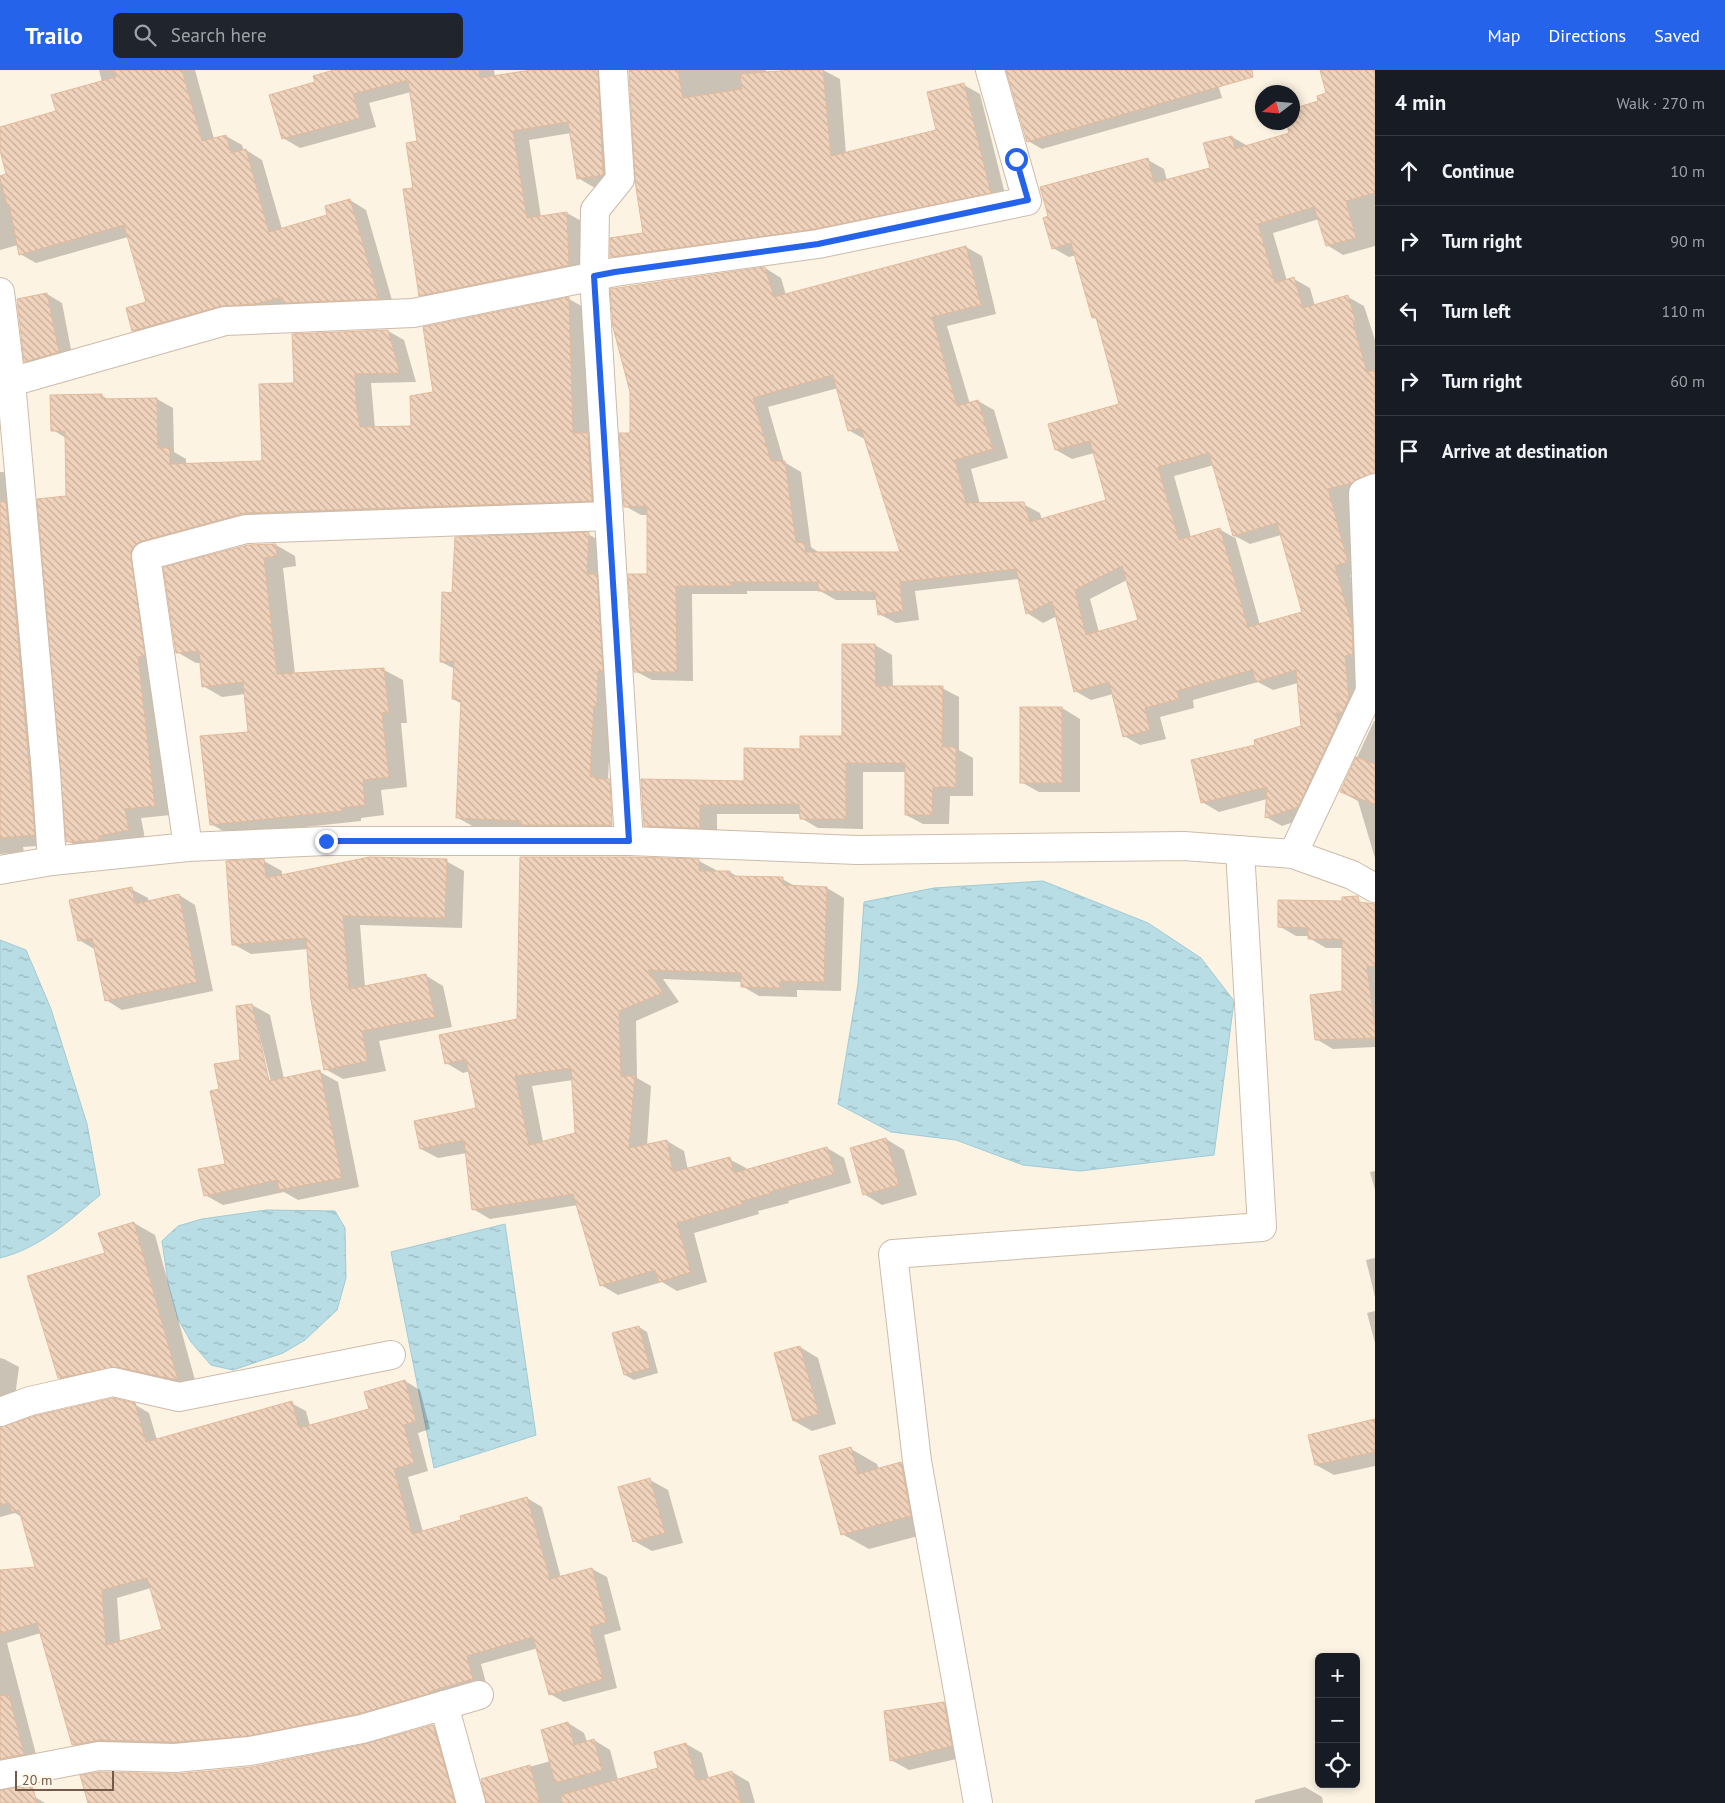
<!DOCTYPE html>
<meta charset="utf-8">
<style>
:root{--surface:#171b24;--page:#20242c;--text:#f1f3f6;--muted:#9ea1a6;--line:#363941;--accent:#2563eb}
body{margin:0;font-family:"PT Sans",sans-serif;background:var(--page);color:var(--text)}
.controls{position:absolute;right:15px;bottom:15px;display:grid;overflow:hidden;border-radius:8px;box-shadow:0 2px 8px #0003}
.controls button{width:45px;height:45px;display:grid;place-items:center;padding:0;border:0;border-bottom:1px solid var(--line);background:var(--surface);color:var(--text);font:25px sans-serif}
.compass{position:absolute;left:1255px;top:15px;width:45px;height:45px;border-radius:50%;background:var(--surface);box-shadow:0 2px 8px #0003;rotate:254deg}
.scale{position:absolute;left:15px;bottom:12px;width:99px;box-sizing:border-box;padding-left:5px;border:2px solid #735a4a;border-top:0;font-size:14px;line-height:18px;white-space:nowrap;color:#735a4a;-webkit-text-stroke:4px #fff7e9;paint-order:stroke}
.stop{position:absolute;width:15px;height:15px;margin:-11px;border:4px solid #2563eb;border-radius:50%;background:#fff}
.stop.end{background:#2563eb;border-color:#fff;box-shadow:0 1px 5px #0008}
.list{margin:0;padding:0;list-style:none}
h2{display:flex;justify-content:space-between;align-items:center;height:65px;margin:0;padding:0 20px;font-size:21px}
h2 small{font-size:16px;font-weight:400;color:var(--muted)}
.list li{display:grid;grid-template-columns:32px 1fr auto;gap:15px;align-items:center;box-sizing:border-box;height:70px;padding:0 20px;border-top:1px solid var(--line)}
.list b{display:block;font-size:19px;white-space:nowrap}
.list em{font-size:16px;font-style:normal;color:var(--muted)}
.icon{flex:none;width:28px;height:28px;fill:none;stroke:currentColor;stroke-width:2;stroke-linecap:round;stroke-linejoin:round}
.map{position:relative;flex:none;width:1375px;height:1733px;overflow:hidden}
header{display:flex;align-items:center;gap:30px;box-sizing:border-box;height:70px;padding:0 25px;background:var(--accent);color:#fff}
header strong{font-size:24px}
nav{display:flex;gap:28px;margin-inline-start:auto;font-size:18px}
.search{width:350px;height:45px;background:var(--page);display:flex;align-items:center;gap:12px;box-sizing:border-box;padding:0 18px;border-radius:8px;color:var(--muted);font-size:19px}
main{display:flex}
aside{flex:1;background:var(--surface)}
.map>svg:first-child{display:block}
.water{fill:url(#water-ripples);stroke:#9fcbd6}
.shadow{fill:#0003;fill-rule:evenodd}
.building{fill:url(#building-back-hatch);stroke:#e3ba9c;fill-rule:evenodd}
.lines{fill:none;stroke-linecap:round;stroke-linejoin:round}
.minor-casing{stroke:#cdbbaa;stroke-width:30}
.minor{stroke:#fff;stroke-width:28}
.route{stroke:#2563eb;stroke-width:6}
</style>
<header>
<strong>Trailo</strong>
<div class="search"><svg class="icon" aria-label="search" viewBox="0 0 24 24"><circle cx="10" cy="10" r="6"/><path d="M15 15l6 6"/></svg>Search here</div>
<nav><a>Map</a><a>Directions</a><a>Saved</a></nav>
</header>
<main>
<div class="map">
<svg width="1375" height="1733" viewBox="0 0 1375 1733">
<defs>
<pattern id="water-ripples" width="26" height="14" patternUnits="userSpaceOnUse" patternTransform="scale(1.25)"><rect width="26" height="14" fill="#b8dde5"/><path d="M2 4q2-2 4 0t4 0M15 11q2-2 4 0t4 0" fill="none" stroke="#9ab6bc"/></pattern>
<pattern id="building-back-hatch" width="6" height="6" patternUnits="userSpaceOnUse" patternTransform="scale(1.25)"><rect width="6" height="6" fill="#f0d3bc"/><path d="M-1 5l2 2M0 0l6 6M5-1l2 2" fill="none" stroke="#c7ae9b"/></pattern>
</defs>
<rect width="100%" height="100%" fill="#fcf3e3"/>
<g class="water">
<polygon points="1043,811 1148,853 1201,888 1234,931 1214,1085 1080,1101 1023,1095 956,1070 891,1062 838,1034 858,914 864,832 934,818"/>
<path d="M 0,870 L 26,880 L 51,939 L 87,1054 L 100,1125 C 69,1151 40,1178 0,1188 Z"/>
<polygon points="266,1140 335,1141 345,1158 346,1208 337,1240 305,1270 283,1283 233,1300 211,1295 191,1272 178,1249 168,1212 162,1171 178,1156 202,1149"/>
<polygon points="505,1154 536,1365 434,1398 391,1182"/>
</g>
<g class="shadow">
<polygon points="99,0 195,0 214,69 226,66 242,75 244,81 246,80 262,90 282,159 329,146 350,130 366,140 394,237 149,270 133,260 147,233 128,167 36,193 20,184 18,175 0,180 0,107 8,105 0,76 0,58 58,42 102,12"/>
<polygon points="338,0 494,0 495,7 539,0 616,0 619,114 595,118 578,108 571,63 529,70 541,147 567,143 583,152 585,204 436,235 420,225 415,119 418,72 411,22 369,33 376,57 300,78 283,68 316,13"/>
<polygon points="630,0 766,0 767,4 823,0 840,9 846,84 938,61 964,15 980,24 1007,132 628,196 611,186 644,164"/>
<polygon points="1008,0 1214,0 1222,28 1042,79 1028,71"/>
<path d="M 1321,0 L 1375,0 L 1375,176 L 1343,185 L 1327,175 L 1319,149 L 1273,163 L 1287,211 L 1294,209 L 1310,218 L 1315,236 L 1348,227 L 1364,236 L 1375,270 L 1375,417 L 1366,500 L 1350,505 L 1368,566 L 1365,638 L 1314,745 L 1282,756 L 1266,747 L 1267,729 L 1219,742 L 1202,732 L 1256,675 L 1303,657 L 1298,613 L 1273,620 L 1258,612 L 1193,630 L 1194,638 L 1160,647 L 1166,669 L 1140,675 L 1124,666 L 1113,624 L 1091,630 L 1075,621 L 1057,546 L 1043,553 L 1027,543 L 1019,509 L 915,521 L 919,550 L 896,553 L 879,544 L 877,530 L 836,530 L 820,521 L 747,521 L 747,524 L 692,524 L 693,611 L 652,610 L 635,601 L 648,506 L 649,445 L 641,445 L 625,436 L 631,364 L 765,198 L 781,208 L 786,225 L 966,177 L 982,186 L 996,244 L 947,256 L 970,334 L 978,331 L 994,340 L 1008,388 L 971,399 L 980,434 L 1023,434 L 1040,443 L 1042,450 L 1107,431 L 1094,383 L 1072,389 L 1056,380 L 1120,335 L 1098,250 L 1094,248 L 1076,185 L 1069,187 L 1053,178 L 1148,90 L 1164,99 L 1167,111 L 1212,99 L 1232,67 L 1248,76 L 1290,64 L 1292,52 L 1328,24 ZM 838,318 L 850,361 L 866,370 L 902,483 L 821,484 L 811,477 L 801,402 L 784,392 L 768,337 ZM 1214,395 L 1235,468 L 1219,459 L 1191,467 L 1174,406 ZM 1281,465 L 1304,542 L 1260,555 L 1235,466 L 1250,474 ZM 1127,510 L 1139,551 L 1099,562 L 1090,529 Z"/>
<polygon points="47,224 62,233 73,290 40,300 25,291"/>
<polygon points="569,229 585,238 589,365 604,373 608,440 262,452 146,498 171,745 141,748 145,769 84,781 68,771 66,368 53,360 101,325 109,330 157,329 173,338 174,382 186,389 186,395 263,392 295,314 388,261 404,270 416,312 371,313 375,358 412,358 434,323 425,258"/>
<polygon points="0,402 3,402 21,412 53,775 23,777 24,782 0,784"/>
<path d="M 588,464 L 606,474 L 611,646 L 608,710 L 627,721 L 630,765 L 476,758 L 458,748 L 462,634 L 453,629 L 455,599 L 441,592 L 453,524 ZM 609,716 L 611,716 L 614,762 L 612,762 Z"/>
<polygon points="276,475 295,486 296,496 283,498 295,604 384,600 403,610 407,653 401,653 407,717 381,720 384,745 361,748 361,751 230,765 211,754 249,663 245,624 222,627 203,616 201,593 196,593 177,582"/>
<polygon points="843,575 875,575 892,585 893,617 942,618 959,627 959,680 973,688 973,726 950,726 949,754 923,754 906,745 906,702 863,702 863,759 818,758 801,748 801,744 717,744 717,767 662,765 645,755 745,712 801,680 843,667"/>
<polygon points="1062,638 1080,649 1080,722 1039,722 1021,712"/>
<polygon points="1374,651 1375,651 1375,788 1358,731 1341,722"/>
<polygon points="264,791 282,801 282,806 446,791 464,801 462,858 360,855 365,917 425,905 443,916 452,957 379,971 386,1001 343,1009 325,999 308,879 251,884 233,874"/>
<path d="M 699,791 L 716,800 L 716,802 L 730,802 L 738,807 L 782,809 L 797,817 L 827,818 L 844,828 L 841,921 L 797,920 L 797,927 L 759,926 L 742,916 L 742,912 L 663,909 L 679,932 L 636,951 L 637,1008 L 651,1016 L 647,1076 L 667,1071 L 684,1081 L 688,1100 L 729,1089 L 746,1098 L 747,1100 L 827,1078 L 844,1088 L 851,1113 L 788,1131 L 789,1133 L 758,1141 L 759,1144 L 694,1163 L 707,1212 L 677,1221 L 662,1212 L 618,1225 L 601,1215 L 578,1135 L 490,1149 L 473,1139 L 467,1083 L 438,1088 L 421,1079 L 478,1039 L 470,1001 L 463,1003 L 446,993 L 519,950 ZM 573,1010 L 576,1064 L 543,1072 L 532,1016 Z"/>
<polygon points="131,819 148,828 149,832 179,825 195,835 213,921 122,940 106,930 96,880 79,870"/>
<polygon points="1279,832 1367,833 1375,837 1375,977 1333,979 1316,969 1343,923 1343,878 1326,878 1309,868 1309,866 1296,866 1279,856"/>
<path d="M 252,935 L 270,945 L 284,1009 L 320,1002 L 338,1012 L 359,1117 L 298,1130 L 284,1122 L 223,1135 L 205,1125 L 226,1095 L 220,1020 L 242,992 ZM 254,943 L 272,1016 L 269,1017 L 254,950 Z"/>
<polygon points="886,1069 904,1080 917,1125 882,1135 864,1124"/>
<polygon points="1375,1101 1375,1120 1370,1102"/>
<polygon points="134,1153 155,1165 198,1321 80,1320 59,1308 106,1183"/>
<polygon points="1375,1188 1375,1227 1366,1190"/>
<polygon points="1375,1241 1375,1273 1367,1243"/>
<polygon points="639,1257 647,1262 658,1303 634,1310 625,1305"/>
<polygon points="800,1277 818,1288 836,1354 812,1361 794,1351"/>
<polygon points="0,1288 4,1289 19,1297 14,1334 0,1346"/>
<path d="M 405,1311 L 420,1320 L 430,1359 L 418,1363 L 428,1401 L 408,1407 L 423,1462 L 463,1451 L 527,1428 L 542,1437 L 561,1508 L 592,1499 L 607,1507 L 621,1560 L 604,1565 L 617,1618 L 564,1632 L 550,1624 L 538,1578 L 481,1594 L 487,1617 L 263,1673 L 87,1683 L 73,1674 L 41,1563 L 7,1573 L 38,1692 L 0,1702 L 0,1501 L 36,1498 L 22,1447 L 15,1443 L 0,1447 L 0,1357 L 134,1334 L 149,1343 L 157,1370 L 291,1333 L 306,1341 L 310,1356 L 371,1340 ZM 151,1518 L 163,1560 L 120,1572 L 117,1528 Z"/>
<polygon points="1375,1350 1375,1396 1334,1405 1316,1395"/>
<polygon points="851,1379 877,1394 879,1399 901,1393 927,1409 937,1461 869,1479 842,1464"/>
<polygon points="650,1410 668,1420 683,1473 652,1481 634,1471"/>
<polygon points="944,1634 962,1644 969,1686 909,1700 891,1690"/>
<polygon points="568,1653 584,1663 587,1672 594,1670 610,1680 618,1710 660,1699 686,1674 702,1683 709,1709 732,1702 749,1712 755,1733 487,1733 482,1710 551,1691"/>
<polygon points="433,1656 449,1665 468,1733 90,1733 176,1705 253,1698 365,1676"/>
<polygon points="1305,1717 1322,1727 1323,1733 1255,1733 1255,1730"/>
<polygon points="35,1727 45,1733 12,1733"/>
</g>
<g class="building">
<polygon points="114,0 182,0 202,71 226,65 231,83 246,79 269,162 327,145 325,136 350,129 379,229 284,233 282,227 256,234 221,236 132,261 126,238 146,232 124,155 19,185 9,134 7,135 0,109 0,106 6,104 0,80 0,57 56,41 51,25 116,7"/>
<polygon points="334,0 479,0 480,8 531,0 598,0 603,105 577,109 568,52 513,61 527,148 567,142 569,195 419,226 403,119 413,118 406,73 417,71 408,10 353,24 360,48 282,69 269,25 315,12 313,6"/>
<polygon points="629,0 678,0 683,28 742,19 740,4 793,0 823,0 831,86 936,60 927,22 964,13 991,123 815,159 610,187 610,168 643,163 635,111"/>
<polygon points="1006,0 1252,0 1253,7 1027,72"/>
<path d="M 1320,0 L 1375,0 L 1375,123 L 1346,131 L 1356,168 L 1326,176 L 1314,137 L 1258,154 L 1275,213 L 1294,207 L 1303,238 L 1348,225 L 1356,252 L 1353,252 L 1367,302 L 1375,300 L 1375,403 L 1357,409 L 1352,413 L 1328,419 L 1348,492 L 1335,496 L 1352,556 L 1353,584 L 1345,586 L 1349,628 L 1342,643 L 1336,643 L 1338,652 L 1298,737 L 1265,748 L 1267,717 L 1201,733 L 1191,690 L 1255,675 L 1254,670 L 1301,656 L 1296,600 L 1256,612 L 1252,600 L 1177,621 L 1179,629 L 1145,638 L 1150,660 L 1123,667 L 1109,612 L 1074,622 L 1052,531 L 1026,544 L 1016,499 L 900,512 L 903,541 L 878,545 L 875,522 L 818,521 L 818,512 L 731,512 L 731,516 L 676,516 L 677,602 L 634,602 L 628,504 L 647,504 L 647,436 L 624,437 L 619,363 L 630,363 L 630,322 L 613,257 L 610,219 L 765,197 L 774,227 L 966,176 L 981,235 L 932,247 L 957,336 L 978,330 L 993,379 L 955,390 L 966,433 L 1024,432 L 1030,452 L 1106,430 L 1090,371 L 1055,380 L 1048,354 L 1119,334 L 1096,247 L 1092,248 L 1071,173 L 1052,179 L 1043,148 L 1048,146 L 1040,117 L 1148,88 L 1154,113 L 1210,98 L 1203,73 L 1232,66 L 1235,79 L 1289,63 L 1286,52 L 1292,52 L 1292,39 L 1318,31 L 1317,26 L 1326,23 ZM 833,305 L 848,361 L 861,358 L 900,482 L 805,482 L 805,473 L 796,472 L 785,391 L 771,391 L 753,328 ZM 1209,383 L 1233,466 L 1277,453 L 1302,542 L 1248,557 L 1220,458 L 1179,470 L 1158,397 ZM 1122,496 L 1138,550 L 1086,565 L 1075,520 Z"/>
<polygon points="47,223 59,282 24,292 17,229"/>
<polygon points="569,227 573,363 588,363 592,431 245,443 142,471 136,474 131,480 131,488 145,586 138,587 155,736 125,739 129,760 99,766 99,770 66,772 37,429 66,426 65,361 51,361 50,325 102,324 102,329 157,328 158,378 170,378 170,394 262,391 259,314 294,313 292,264 388,260 400,303 355,304 356,332 360,357 411,356 410,326 433,322 423,257"/>
<polygon points="6,431 35,765 0,768 0,432"/>
<polygon points="589,462 587,504 597,504 603,601 598,601 597,636 594,636 590,707 596,707 596,709 610,709 612,755 521,755 521,751 456,748 461,630 452,629 454,591 440,592 442,522 452,523 455,467"/>
<polygon points="276,474 277,486 264,488 277,604 384,598 389,642 382,643 389,707 363,710 365,735 342,738 342,741 210,755 200,666 248,662 243,612 202,617 199,581 176,583 163,497 248,475"/>
<polygon points="842,574 875,574 876,616 943,616 942,677 956,677 956,717 933,717 932,745 905,745 905,693 846,693 846,749 800,749 799,734 700,735 700,758 644,756 641,709 744,711 744,678 800,679 800,666 842,666"/>
<rect x="1020" y="637" width="42" height="76"/>
<polygon points="1356,687 1375,694 1375,734 1340,722"/>
<polygon points="370,787 447,789 445,848 343,846 349,919 426,904 435,947 362,961 368,991 324,1000 311,930 306,868 232,875 226,791 264,789 266,808"/>
<path d="M 520,787 L 629,787 L 699,789 L 699,801 L 730,801 L 730,806 L 783,807 L 783,815 L 827,817 L 824,912 L 780,911 L 780,918 L 741,917 L 741,903 L 648,900 L 663,923 L 619,941 L 621,1007 L 635,1005 L 629,1078 L 667,1070 L 673,1102 L 730,1087 L 734,1103 L 827,1077 L 835,1104 L 772,1121 L 772,1123 L 742,1131 L 743,1134 L 677,1153 L 691,1202 L 659,1212 L 655,1200 L 600,1216 L 573,1124 L 472,1140 L 464,1070 L 420,1079 L 414,1051 L 476,1038 L 466,989 L 445,994 L 439,965 L 517,949 ZM 571,998 L 575,1063 L 529,1075 L 515,1006 Z"/>
<polygon points="132,817 135,834 179,824 197,912 105,931 92,868 78,871 69,830"/>
<polygon points="1358,826 1359,832 1375,834 1375,896 1367,897 1375,956 1375,968 1315,970 1310,925 1342,921 1342,869 1308,869 1308,858 1278,857 1278,830 1342,831 1342,827"/>
<polygon points="252,934 269,1011 320,1000 342,1108 279,1120 277,1110 204,1126 198,1099 225,1094 210,1021 219,1019 214,994 240,990 236,936"/>
<polygon points="886,1068 899,1115 863,1125 850,1078"/>
<polygon points="134,1152 178,1310 116,1297 58,1308 27,1206 105,1183 98,1163"/>
<polygon points="639,1256 650,1298 624,1305 612,1263"/>
<polygon points="800,1276 819,1344 793,1351 774,1283"/>
<path d="M 405,1310 L 416,1351 L 404,1355 L 414,1393 L 394,1399 L 412,1464 L 461,1450 L 460,1446 L 527,1427 L 550,1509 L 592,1498 L 607,1552 L 590,1557 L 603,1609 L 549,1625 L 533,1567 L 467,1586 L 473,1609 L 431,1621 L 431,1623 L 358,1644 L 248,1666 L 174,1672 L 99,1670 L 72,1675 L 37,1553 L 0,1563 L 0,1500 L 35,1497 L 19,1440 L 12,1442 L 9,1433 L 0,1435 L 0,1357 L 34,1346 L 113,1328 L 135,1333 L 146,1372 L 292,1331 L 299,1358 L 369,1339 L 364,1322 ZM 147,1508 L 162,1559 L 106,1575 L 102,1520 Z"/>
<polygon points="1375,1349 1375,1382 1315,1395 1308,1365"/>
<polygon points="851,1377 858,1404 901,1392 911,1446 841,1465 819,1386"/>
<polygon points="650,1408 665,1463 633,1472 618,1417"/>
<polygon points="9,1625 24,1684 0,1689 0,1626"/>
<polygon points="944,1632 952,1676 890,1691 884,1641"/>
<polygon points="568,1652 574,1675 594,1669 602,1700 555,1713 541,1660"/>
<polygon points="433,1655 455,1733 88,1733 80,1705 100,1702 176,1704 252,1697 365,1674"/>
<polygon points="686,1673 697,1711 732,1701 741,1733 562,1733 561,1725 658,1698 654,1682"/>
<polygon points="530,1695 540,1733 486,1733 481,1709"/>
<polygon points="32,1715 37,1733 0,1733 0,1720"/>
</g>
<g class="lines">
<g class="minor-casing">
<g id="minor">
<polyline points="613,0 620,109 595,140 594,207 629,771"/>
<polyline points="0,222 11,312 225,251 413,243 615,202 818,174 1027,131 990,0"/>
<polyline points="11,312 46,703 52,791"/>
<polyline points="188,777 146,486 246,459 609,446"/>
<polyline points="1293,784 1370,621 1363,423 1375,418"/>
<polyline points="0,800 52,791 188,777 326,771 629,771 857,780 1184,776 1293,784 1352,805 1375,818"/>
<polyline points="0,1342 30,1331 113,1312 179,1327 391,1285"/>
<polyline points="444,1635 471,1733"/>
<polyline points="0,1705 99,1686 175,1688 250,1681 362,1659 479,1625"/>
<polyline points="978,1733 917,1391 893,1184 1262,1157 1240,780"/>
</g>
</g>
<use href="#minor" class="minor"/>
</g>
<g class="lines">
<polyline class="route" points="326,771 629,771 594,206 615,202 818,174 1028,130 1016,89"/>
</g>
</svg>
<div class="controls">
<button>+</button>
<button>−</button>
<button><svg class="icon" aria-label="locate" viewBox="0 0 24 24"><circle cx="12" cy="12" r="6"/><path d="M12 2v4M12 18v4M2 12h4M18 12h4"/></svg></button>
</div>
<svg class="compass" viewBox="-18 -18 36 36"><path d="M0-13l5 13h-10z" fill="#e53935"/><path d="M0 13l5-13h-10z" fill="#9ea1a6"/></svg>
<div class="scale">20 m</div>
<div class="stop" style="left:1016px;top:89px"></div>
<div class="stop end" style="left:326px;top:771px"></div>
</div>
<aside>
<h2>4 min<small>Walk · 270 m</small></h2>
<ul class="list">
<li><svg class="icon" aria-label="ahead" viewBox="0 0 24 24"><path d="M12 20V5M6 11l6-6 6 6"/></svg><div><b>Continue</b></div><em>10 m</em></li>
<li><svg class="icon" aria-label="right" viewBox="0 0 24 24"><path d="M7 20v-9h11M14 6l5 5-5 5"/></svg><div><b>Turn right</b></div><em>90 m</em></li>
<li><svg class="icon" aria-label="left" viewBox="0 0 24 24"><path d="M17 20v-9H6M10 6l-5 5 5 5"/></svg><div><b>Turn left</b></div><em>110 m</em></li>
<li><svg class="icon" aria-label="right" viewBox="0 0 24 24"><path d="M7 20v-9h11M14 6l5 5-5 5"/></svg><div><b>Turn right</b></div><em>60 m</em></li>
<li><svg class="icon" aria-label="arrive" viewBox="0 0 24 24"><path d="M6 21V4h12l-3 4 3 4H6"/></svg><div><b>Arrive at destination</b></div></li>
</ul>
</aside>
</main>
